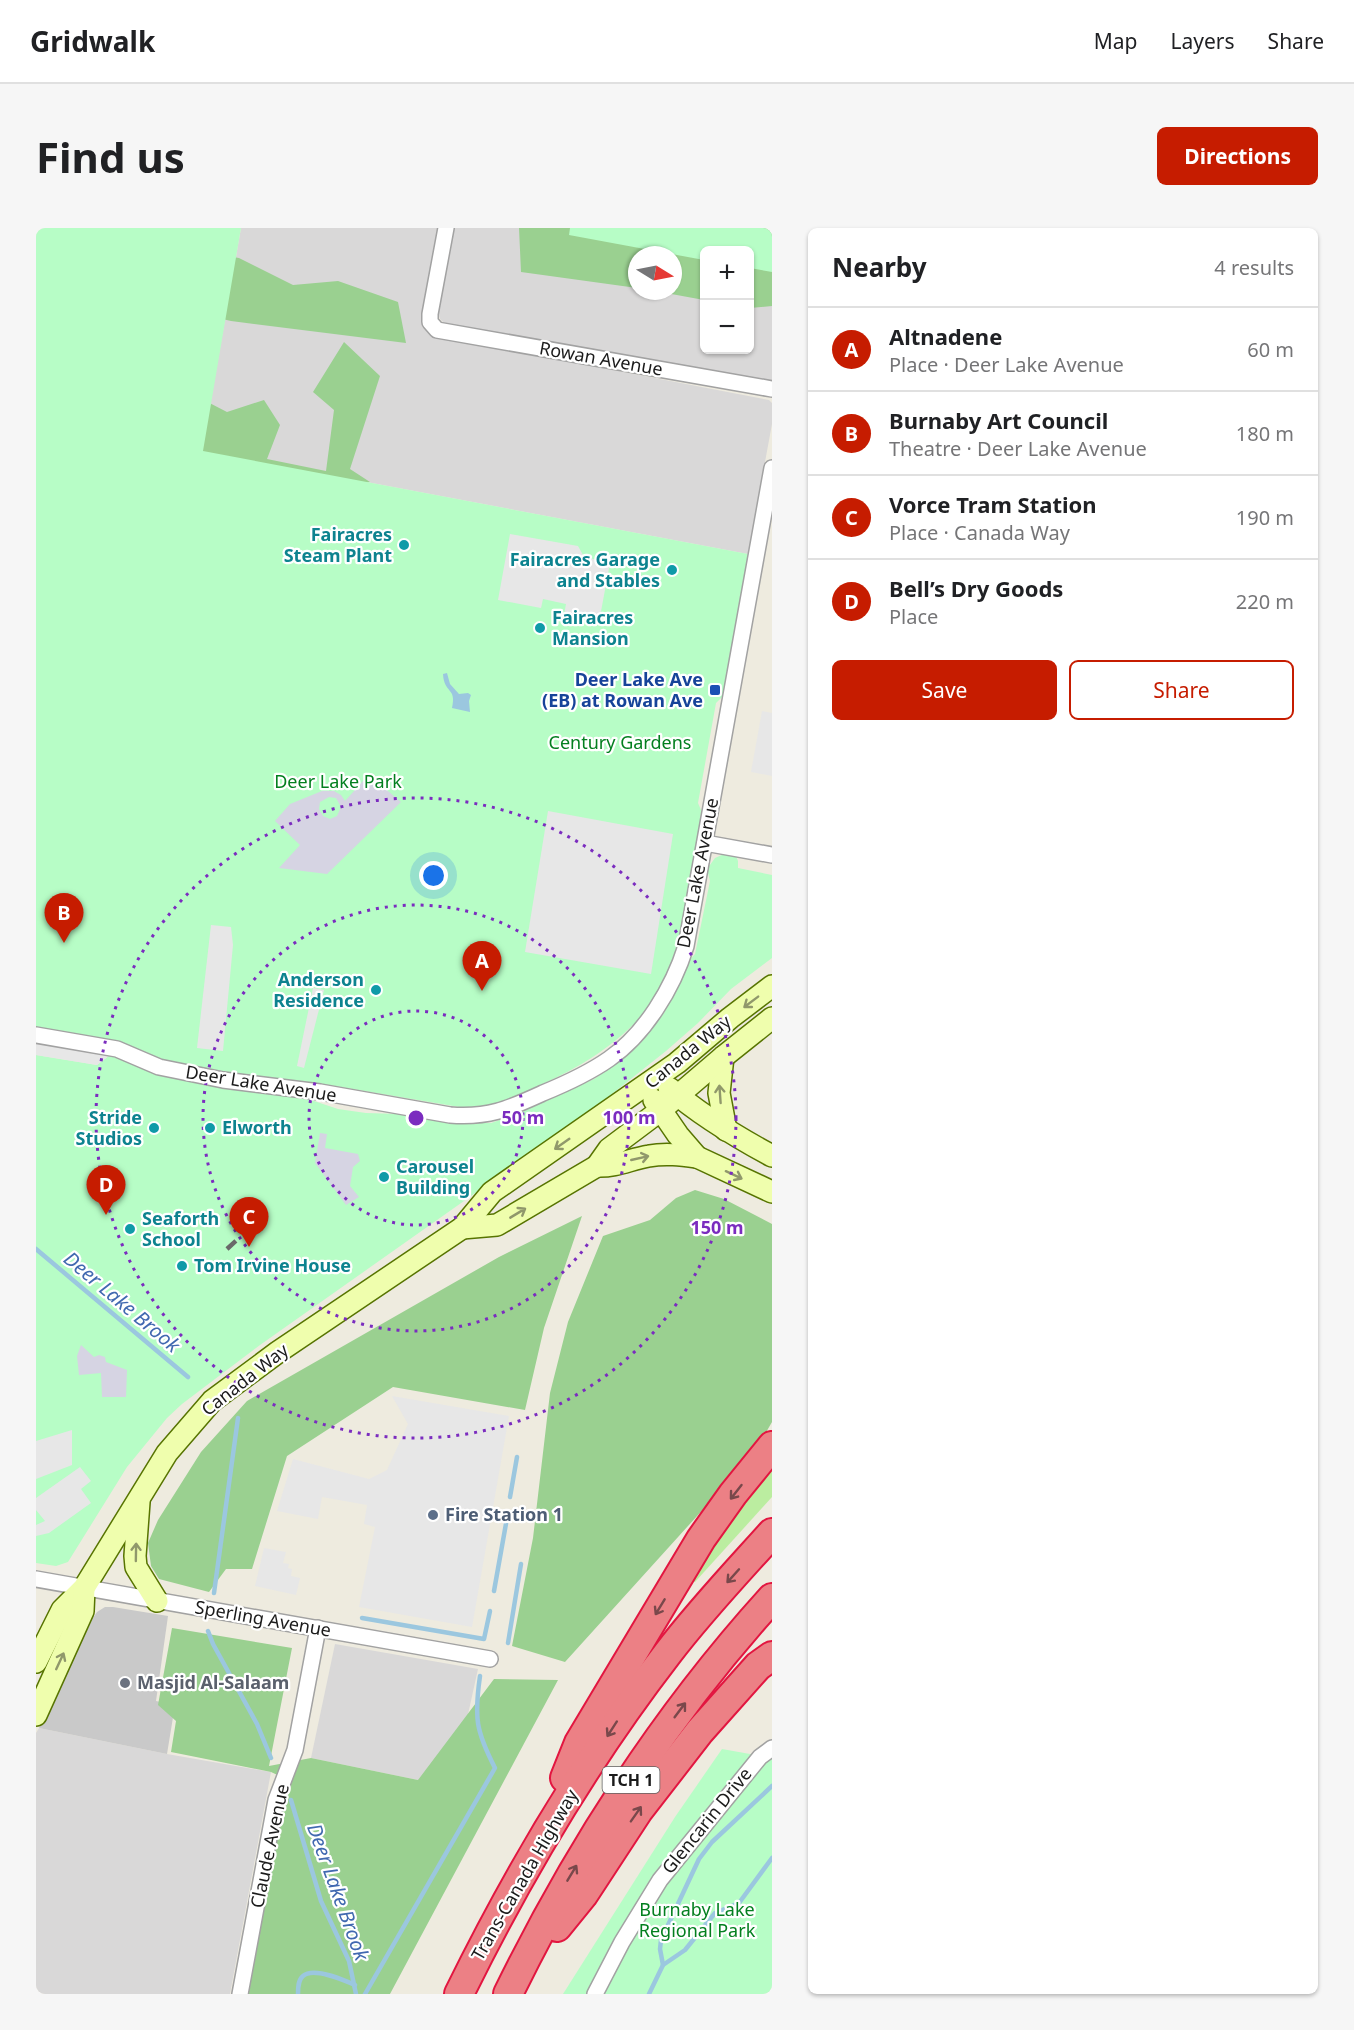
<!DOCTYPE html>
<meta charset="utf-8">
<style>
:root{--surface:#fff;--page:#f6f6f6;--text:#202124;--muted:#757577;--line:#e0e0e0;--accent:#c61c00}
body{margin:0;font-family:"Noto Sans",sans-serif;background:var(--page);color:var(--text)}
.controls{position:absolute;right:18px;top:18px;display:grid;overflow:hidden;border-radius:9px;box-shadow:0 2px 4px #0004}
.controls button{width:54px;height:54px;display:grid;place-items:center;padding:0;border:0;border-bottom:2px solid var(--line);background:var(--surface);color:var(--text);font:30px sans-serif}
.compass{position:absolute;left:592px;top:18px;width:54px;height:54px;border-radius:50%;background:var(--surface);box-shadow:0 2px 4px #0004;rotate:100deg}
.you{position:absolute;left:398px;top:648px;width:21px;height:21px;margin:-15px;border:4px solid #fff;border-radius:50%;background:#1a73e8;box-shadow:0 0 0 9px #1a73e833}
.badge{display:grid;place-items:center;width:39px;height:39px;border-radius:50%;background:var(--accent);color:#fff;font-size:20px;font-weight:700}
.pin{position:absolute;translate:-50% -50px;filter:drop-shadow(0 2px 3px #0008)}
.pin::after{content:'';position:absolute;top:32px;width:21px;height:18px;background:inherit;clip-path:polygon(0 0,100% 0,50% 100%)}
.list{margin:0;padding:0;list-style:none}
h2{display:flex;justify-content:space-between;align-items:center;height:78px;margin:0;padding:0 24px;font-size:26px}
h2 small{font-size:20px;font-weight:400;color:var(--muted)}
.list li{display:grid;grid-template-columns:39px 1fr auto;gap:18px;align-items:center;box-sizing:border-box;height:84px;padding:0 24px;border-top:2px solid var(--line)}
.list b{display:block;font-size:22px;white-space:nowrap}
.list p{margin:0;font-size:20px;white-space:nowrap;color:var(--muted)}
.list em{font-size:20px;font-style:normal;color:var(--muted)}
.actions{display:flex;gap:12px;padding:18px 24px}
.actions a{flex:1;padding:14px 0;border:2px solid var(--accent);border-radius:9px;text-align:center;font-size:21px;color:var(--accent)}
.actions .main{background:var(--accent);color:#fff}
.map{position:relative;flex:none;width:736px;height:1766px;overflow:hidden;border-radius:9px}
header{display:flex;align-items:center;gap:36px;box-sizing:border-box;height:84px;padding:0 30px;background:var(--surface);border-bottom:2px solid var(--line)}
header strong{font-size:28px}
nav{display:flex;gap:33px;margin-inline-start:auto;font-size:21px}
.intro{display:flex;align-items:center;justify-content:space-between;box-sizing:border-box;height:144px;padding:0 36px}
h1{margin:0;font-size:42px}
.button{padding:15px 27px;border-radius:9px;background:var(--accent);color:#fff;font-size:21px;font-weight:700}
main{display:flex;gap:36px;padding:0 36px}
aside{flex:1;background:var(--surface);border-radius:9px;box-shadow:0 2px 4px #0004}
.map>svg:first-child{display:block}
.residential{fill:#d9d8d8;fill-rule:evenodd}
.religious{fill:#c9c9c9}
.grass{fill:#bbeda0}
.forest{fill:#9ad090}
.park{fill:#b7fdc6}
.parking{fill:#e7e7e7}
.plaza{fill:#d6d4e3;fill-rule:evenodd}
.water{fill:#9bc7df}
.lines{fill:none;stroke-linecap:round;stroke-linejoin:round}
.stream{stroke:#9bc7df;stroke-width:4.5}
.street-casing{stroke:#a2a2a2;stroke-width:18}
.secondary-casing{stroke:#577400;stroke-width:24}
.highway-casing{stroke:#e21640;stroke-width:32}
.street{stroke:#fff;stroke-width:15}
.secondary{stroke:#effead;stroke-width:21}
.highway{stroke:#ec8085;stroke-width:28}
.rail{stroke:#696969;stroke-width:4.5;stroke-dasharray:12 12;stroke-linecap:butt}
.oneway{stroke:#90986b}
.oneway2{stroke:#79484b}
.ring{fill:none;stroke:#7b2cbf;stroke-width:3;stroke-dasharray:3 6}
.culture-dot{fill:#0f9aa8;stroke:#fff;stroke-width:2}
.transit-dot{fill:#1a4fb4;stroke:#fff;stroke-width:2}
.service-dot{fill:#5c6f8a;stroke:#fff;stroke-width:2}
.worship-dot{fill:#6b7280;stroke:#fff;stroke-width:2}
.labels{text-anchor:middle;stroke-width:4.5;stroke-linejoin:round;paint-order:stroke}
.shield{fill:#fff;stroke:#5f5f5f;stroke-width:1.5}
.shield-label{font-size:16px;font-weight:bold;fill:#1b1b1b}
.street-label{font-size:18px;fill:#1b1b1b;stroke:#fff}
.culture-label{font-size:18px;font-weight:bold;fill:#0d838f;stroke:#fff;text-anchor:start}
.transit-label{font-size:18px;font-weight:bold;fill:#164399;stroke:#fff;text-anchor:end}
.park-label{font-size:18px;fill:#037f1f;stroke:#fff}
.service-label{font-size:18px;font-weight:bold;fill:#4e5e75;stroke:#fff;text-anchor:start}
.worship-label{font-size:18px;font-weight:bold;fill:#5b616d;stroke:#fff;text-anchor:start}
.water-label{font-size:20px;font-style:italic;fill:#4169b0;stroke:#fff}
.centre{fill:#7b2cbf;stroke:#fff;stroke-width:3}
.ring-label{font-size:18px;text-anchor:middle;font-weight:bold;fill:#7b2cbf;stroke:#fff;stroke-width:4.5;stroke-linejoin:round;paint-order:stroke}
</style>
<header>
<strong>Gridwalk</strong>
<nav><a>Map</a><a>Layers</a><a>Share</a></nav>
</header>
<div class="intro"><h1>Find us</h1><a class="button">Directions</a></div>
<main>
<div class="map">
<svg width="736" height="1766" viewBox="0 0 736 1766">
<rect width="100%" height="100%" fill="#eeebdf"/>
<g class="residential">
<polygon points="205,0 402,0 387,87 387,97 392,105 406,109 733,172 736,175 736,196 712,326 166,223"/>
<path d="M 416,0 L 534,0 L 668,32 L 668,122 L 714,122 L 714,40 L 736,44 L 736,152 L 732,153 L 410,97 L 404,91 L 401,81 ZM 601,27 L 637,27 L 637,63 L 601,63 Z"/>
<polygon points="299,1416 442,1441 416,1559 275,1530"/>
<polygon points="3,1500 131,1526 235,1544 194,1766 0,1766 0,1505"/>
</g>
<polygon class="religious" points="69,1379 77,1379 132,1388 120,1473 139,1477 131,1526 3,1500 57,1390 61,1384"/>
<polygon class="grass" points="736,1240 736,1269 659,1354 651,1353 698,1287"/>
<g class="forest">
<polygon points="483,0 736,0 736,78 714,80 714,22 668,22 668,72 619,63 637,63 637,27 601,27 601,60 485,44"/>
<polygon points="123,16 203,30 257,57 302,53 362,74 370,115 195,93 139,80"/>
<polygon points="308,114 344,148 314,241 334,254 295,261 109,240 158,167 191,184 228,172 244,197 231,231 290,243 298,182 277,164"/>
<polygon points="659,962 688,971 736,996 736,1194 718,1225 529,1434 476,1418 497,1310 514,1165 532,1094 567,1008 614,992 640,970"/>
<polygon points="546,988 508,1100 489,1182 357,1159 251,1228 216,1341 190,1341 173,1364 123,1351 115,1338 112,1315 122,1292 165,1224 211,1173 463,1029"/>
<polygon points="136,1400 256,1420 233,1538 275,1530 382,1552 458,1451 522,1452 354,1766 209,1766 250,1551 235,1544 135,1524 140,1493 122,1477"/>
</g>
<g class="park">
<path d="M 0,0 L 205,0 L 167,223 L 712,326 L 687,468 L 680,475 L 662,575 L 665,582 L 664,595 C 654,649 648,724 618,771 C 596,806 552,835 515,852 C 485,866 462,879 429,880 L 281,855 L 225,850 L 135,834 L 115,828 L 88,816 L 0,799 Z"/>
<polygon points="534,0 736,0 736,44 714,40 714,22 668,22 668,32 533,7"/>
<polygon points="688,626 700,628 702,633 702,640 736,647 736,730 695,761 662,795 630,823 547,889 224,1117 146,1176 131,1190 91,1239 32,1334 20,1338 0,1335 0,827 61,837 74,827 124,848 221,865 269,870 302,881 330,885 363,886 416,895 455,895 481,886 558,851 586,832 610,809 628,785 640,762 651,735 659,726 674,653 671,641 679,630"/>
<polygon points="686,1521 736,1530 736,1766 527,1766 639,1589"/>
</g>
<g class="parking">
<polygon points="474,306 542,318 547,327 553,330 574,335 563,394 528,387 530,376 507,371 505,380 462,372"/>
<polygon points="726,483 736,485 736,548 715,544"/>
<polygon points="512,583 637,606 615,746 489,724"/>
<polygon points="175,697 195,699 197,717 187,823 161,820"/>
<polygon points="277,760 288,762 268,840 261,838"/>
<polygon points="7,808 74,827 61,837 0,827 0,815"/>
<polygon points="356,1168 473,1188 436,1399 323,1379 339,1299 328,1296 331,1277 286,1269 282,1291 241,1283 257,1231 333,1251 351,1242 372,1196"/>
<polygon points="36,1202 36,1237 0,1251 0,1213"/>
<polygon points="44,1239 55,1253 45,1261 55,1275 13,1305 0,1308 0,1297 9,1293 0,1282 0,1270"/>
<polygon points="228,1320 250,1324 247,1335 253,1336 252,1340 256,1341 255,1348 264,1350 260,1367 219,1358"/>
</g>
<g class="plaza">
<path d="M 327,553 L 340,553 L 365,574 L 291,646 L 243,640 L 264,617 L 239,593 L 254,576 L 286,563 L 298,563 L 305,567 L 309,573 ZM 293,569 L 300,570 L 305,579 L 301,588 L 294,591 L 287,588 L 283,581 L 284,574 Z"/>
<polygon points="284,905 291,906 289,920 322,926 324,933 317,939 314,958 323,969 310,977 279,935"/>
<polygon points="45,1117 58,1129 63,1127 69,1129 70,1134 91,1142 90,1169 66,1169 65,1145 43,1147 41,1128"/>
</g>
<path class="water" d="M 411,445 L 414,456 L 423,466 L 432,465 L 435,467 L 433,473 L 434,484 L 416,480 C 421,459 408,466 407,446 Z"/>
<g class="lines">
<g class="stream">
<polyline points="0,1021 152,1149"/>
<polyline points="474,1269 481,1229"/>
<polyline points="458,1363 471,1290"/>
<polyline points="178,1365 202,1190"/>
<polyline points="326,1390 448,1411 454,1383"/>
<polyline points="172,1403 177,1416 221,1496 235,1530"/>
<polyline points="472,1415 485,1336"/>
<polyline points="255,1572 285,1673 313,1733 320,1766"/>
<polyline points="627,1737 624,1721 625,1712 663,1631 676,1614 736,1558"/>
<path d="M 262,1766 C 262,1760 262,1752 267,1748 C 277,1739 308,1752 319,1757"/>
<path d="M 329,1766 L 459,1540 C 440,1503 438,1490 444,1448"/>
<polyline points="613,1766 627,1737 649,1722 679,1685 703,1675 736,1630"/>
</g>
<g class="street-casing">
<g id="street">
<polyline points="410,0 394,86 394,94 401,102 736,161"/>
<polyline points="669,615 736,627"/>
<path d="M 0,807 L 81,821 L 123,839 L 187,852 L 284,864 L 414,887 C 453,890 472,881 507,865 C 529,856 553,845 573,831 C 609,806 637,760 650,718 L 736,240"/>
<polyline points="0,1351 454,1431"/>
<polyline points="204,1766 240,1572 259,1522 282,1400"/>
<polyline points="559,1766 586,1714 624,1652 724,1529 736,1520"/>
</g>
</g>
<g class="secondary-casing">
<g id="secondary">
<polyline points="687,829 683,865 690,902"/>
<path d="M 633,860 C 664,887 699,908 736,928"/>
<polyline points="618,872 642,907 661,929 736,964"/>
<path d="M 561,938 C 581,939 594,931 613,928 C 629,925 645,927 661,929"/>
<polyline points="426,1000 461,997 561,938 573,921 625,882 687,829 736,790"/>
<polyline points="103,1274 99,1328 100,1339 121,1373"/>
<polyline points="0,1434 26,1382 48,1360 131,1225 176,1173 242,1124 426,1000 456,964 641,835 694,790 736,758"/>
<polyline points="0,1487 47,1383 48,1360"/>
</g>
</g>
<g class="highway-casing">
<g id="highway">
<polyline points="529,1550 543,1515 665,1311 697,1266 736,1218"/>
<polyline points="521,1699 547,1667 602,1583 664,1503 722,1438 736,1428"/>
<path d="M 423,1766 C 482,1646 550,1531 632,1425 C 664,1383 701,1344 736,1305"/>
<path d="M 472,1766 C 542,1623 629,1488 736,1370"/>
</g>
</g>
<use href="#street" class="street"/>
<use href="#secondary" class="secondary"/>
<use href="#highway" class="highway"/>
<polyline class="rail" points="191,1021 224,991"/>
</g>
<defs><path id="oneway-shaft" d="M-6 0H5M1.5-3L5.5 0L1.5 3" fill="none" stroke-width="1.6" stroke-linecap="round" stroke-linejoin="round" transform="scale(1.5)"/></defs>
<g class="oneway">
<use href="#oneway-shaft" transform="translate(715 774) rotate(143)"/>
<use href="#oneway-shaft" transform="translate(684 866) rotate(-94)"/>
<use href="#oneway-shaft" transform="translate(526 916) rotate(145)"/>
<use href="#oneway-shaft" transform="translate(604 930) rotate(-13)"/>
<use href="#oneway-shaft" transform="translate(698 947) rotate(25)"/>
<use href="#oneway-shaft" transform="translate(482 985) rotate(-31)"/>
<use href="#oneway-shaft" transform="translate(100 1324) rotate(-89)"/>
<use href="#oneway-shaft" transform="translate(24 1433) rotate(-65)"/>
</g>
<g class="oneway2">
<use href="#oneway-shaft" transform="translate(700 1264) rotate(128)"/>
<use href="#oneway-shaft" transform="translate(697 1348) rotate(132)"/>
<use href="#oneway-shaft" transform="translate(624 1379) rotate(121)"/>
<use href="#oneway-shaft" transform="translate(644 1482) rotate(-53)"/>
<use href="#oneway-shaft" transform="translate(576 1501) rotate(123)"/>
<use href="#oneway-shaft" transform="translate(600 1586) rotate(-55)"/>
<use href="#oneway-shaft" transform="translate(536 1645) rotate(-59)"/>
</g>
<g class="ring">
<circle cx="380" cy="890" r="107"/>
<circle cx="380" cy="890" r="213"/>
<circle cx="380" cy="890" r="320"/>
</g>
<g class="culture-dot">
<circle cx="368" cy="317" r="6"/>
<circle cx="636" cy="342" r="6"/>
<circle cx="504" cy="400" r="6"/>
<circle cx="340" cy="762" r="6"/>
<circle cx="118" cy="900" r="6"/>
<circle cx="174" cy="900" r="6"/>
<circle cx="348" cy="949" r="6"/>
<circle cx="94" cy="1001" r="6"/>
<circle cx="146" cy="1038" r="6"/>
</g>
<rect class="transit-dot" x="673" y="456" width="12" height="12" rx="3"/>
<circle class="service-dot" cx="397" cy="1287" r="6"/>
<circle class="worship-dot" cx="89" cy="1455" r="6"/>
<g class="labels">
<rect class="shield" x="566.5" y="1539" width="57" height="26" rx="4.5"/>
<g class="shield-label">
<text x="595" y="1558">TCH 1</text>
</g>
<g class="street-label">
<text transform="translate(565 131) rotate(10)" y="6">Rowan Avenue</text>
<text transform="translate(662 645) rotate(-79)" y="6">Deer Lake Avenue</text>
<text transform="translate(652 824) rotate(-39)" y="6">Canada Way</text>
<text transform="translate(225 856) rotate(9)" y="6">Deer Lake Avenue</text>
<text transform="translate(209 1152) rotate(-38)" y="6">Canada Way</text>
<text transform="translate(227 1391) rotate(10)" y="6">Sperling Avenue</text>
<text transform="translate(671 1593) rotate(-51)" y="6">Glencarin Drive</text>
<text transform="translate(234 1618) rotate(-78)" y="6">Claude Avenue</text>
<text transform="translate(489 1647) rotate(-60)" y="6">Trans-Canada Highway</text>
</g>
<g class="culture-label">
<text x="356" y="313" text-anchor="end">Fairacres<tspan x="356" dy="21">Steam Plant</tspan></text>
<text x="624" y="338" text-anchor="end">Fairacres Garage<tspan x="624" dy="21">and Stables</tspan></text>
<text x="516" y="396">Fairacres<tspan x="516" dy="21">Mansion</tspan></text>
<text x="328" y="758" text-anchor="end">Anderson<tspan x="328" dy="21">Residence</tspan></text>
<text x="106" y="896" text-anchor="end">Stride<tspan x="106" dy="21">Studios</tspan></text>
<text x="186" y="906">Elworth</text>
<text x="360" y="945">Carousel<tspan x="360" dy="21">Building</tspan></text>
<text x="106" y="997">Seaforth<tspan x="106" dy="21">School</tspan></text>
<text x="158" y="1044">Tom Irvine House</text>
</g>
<g class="transit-label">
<text x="667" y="458">Deer Lake Ave<tspan x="667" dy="21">(EB) at Rowan Ave</tspan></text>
</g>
<g class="park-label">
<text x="584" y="521">Century Gardens</text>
<text x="302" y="560">Deer Lake Park</text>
<text x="661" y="1688">Burnaby Lake<tspan x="661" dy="21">Regional Park</tspan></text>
</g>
<g class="service-label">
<text x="409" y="1293">Fire Station 1</text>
</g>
<g class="worship-label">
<text x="101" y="1461">Masjid Al-Salaam</text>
</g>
<g class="water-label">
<text transform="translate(86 1074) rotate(40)" y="7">Deer Lake Brook</text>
<text transform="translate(302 1664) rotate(70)" y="7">Deer Lake Brook</text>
</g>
</g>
<circle cx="380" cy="890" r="9" class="centre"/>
<g class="ring-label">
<text x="487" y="896">50 m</text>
<text x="593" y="896">100 m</text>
<text x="681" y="1006">150 m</text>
</g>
</svg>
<div class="controls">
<button>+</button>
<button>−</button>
</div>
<svg class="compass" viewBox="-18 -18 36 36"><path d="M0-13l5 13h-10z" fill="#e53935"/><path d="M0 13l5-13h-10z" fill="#757577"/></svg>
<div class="you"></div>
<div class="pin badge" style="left:446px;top:763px">A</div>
<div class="pin badge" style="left:28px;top:715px">B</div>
<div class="pin badge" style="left:213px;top:1019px">C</div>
<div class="pin badge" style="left:70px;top:987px">D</div>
</div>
<aside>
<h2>Nearby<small>4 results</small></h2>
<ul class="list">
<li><span class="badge">A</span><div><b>Altnadene</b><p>Place · Deer Lake Avenue</p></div><em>60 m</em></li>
<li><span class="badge">B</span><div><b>Burnaby Art Council</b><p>Theatre · Deer Lake Avenue</p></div><em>180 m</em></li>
<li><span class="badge">C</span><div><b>Vorce Tram Station</b><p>Place · Canada Way</p></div><em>190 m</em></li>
<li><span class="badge">D</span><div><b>Bell’s Dry Goods</b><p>Place</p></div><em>220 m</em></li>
</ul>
<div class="actions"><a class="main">Save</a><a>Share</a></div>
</aside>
</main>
